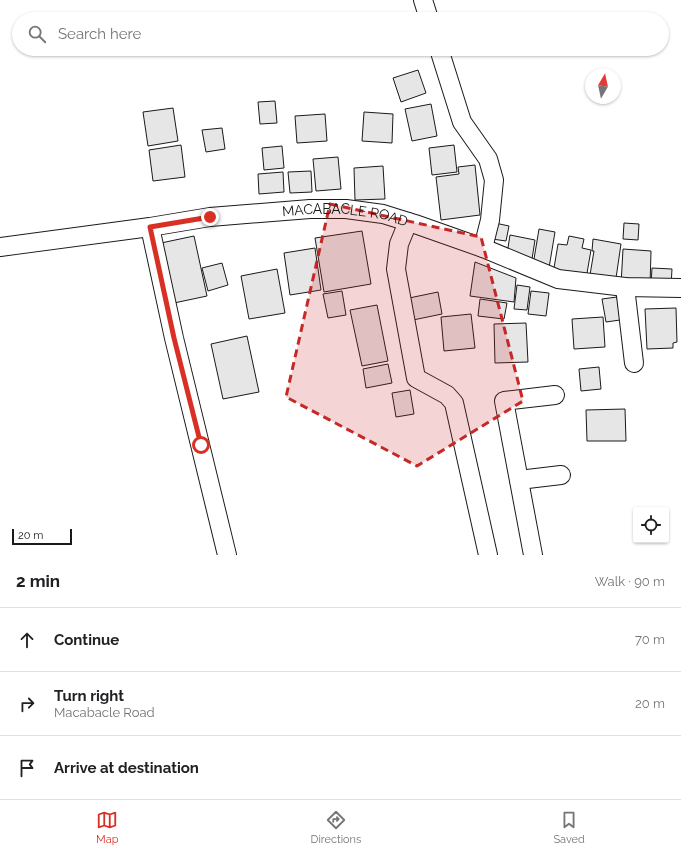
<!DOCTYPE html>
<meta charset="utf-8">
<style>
:root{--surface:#fff;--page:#f6f6f6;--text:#202124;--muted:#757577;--line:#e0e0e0;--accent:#d93025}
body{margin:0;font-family:Raleway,sans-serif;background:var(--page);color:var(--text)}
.controls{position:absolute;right:12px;bottom:12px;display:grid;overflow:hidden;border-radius:4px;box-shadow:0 1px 3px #0004}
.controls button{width:36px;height:36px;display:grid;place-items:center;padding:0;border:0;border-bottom:1px solid var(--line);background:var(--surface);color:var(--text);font:20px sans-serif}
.compass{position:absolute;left:585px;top:68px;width:36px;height:36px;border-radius:50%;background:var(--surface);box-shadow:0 1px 3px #0004;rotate:9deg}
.scale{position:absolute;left:12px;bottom:10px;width:60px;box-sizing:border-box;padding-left:4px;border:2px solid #1a1a1a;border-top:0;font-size:11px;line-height:14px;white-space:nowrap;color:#1a1a1a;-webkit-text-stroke:3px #fff;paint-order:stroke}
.stop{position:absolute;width:12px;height:12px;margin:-9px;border:3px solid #d93025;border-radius:50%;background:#fff}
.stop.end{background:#d93025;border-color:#fff;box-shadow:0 1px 4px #0008}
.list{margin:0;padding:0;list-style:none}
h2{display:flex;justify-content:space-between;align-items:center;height:52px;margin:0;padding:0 16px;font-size:17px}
h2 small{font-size:13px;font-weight:400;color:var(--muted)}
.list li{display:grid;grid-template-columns:26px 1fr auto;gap:12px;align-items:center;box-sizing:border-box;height:64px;padding:0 16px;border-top:1px solid var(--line)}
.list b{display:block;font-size:15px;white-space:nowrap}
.list p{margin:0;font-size:13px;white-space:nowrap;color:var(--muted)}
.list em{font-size:13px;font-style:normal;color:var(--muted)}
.icon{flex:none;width:22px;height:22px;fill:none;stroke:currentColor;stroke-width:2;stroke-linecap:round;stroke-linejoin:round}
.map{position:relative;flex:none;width:681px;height:555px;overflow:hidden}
.search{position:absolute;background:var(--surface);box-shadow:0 1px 3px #0004;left:12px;right:12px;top:12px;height:44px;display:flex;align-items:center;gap:10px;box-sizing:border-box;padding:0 14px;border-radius:22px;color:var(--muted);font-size:15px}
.sheet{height:244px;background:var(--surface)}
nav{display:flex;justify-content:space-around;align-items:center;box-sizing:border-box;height:56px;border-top:1px solid var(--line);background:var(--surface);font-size:11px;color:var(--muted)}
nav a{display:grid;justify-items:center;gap:2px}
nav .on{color:var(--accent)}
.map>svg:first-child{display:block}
.building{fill:#e6e6e6;stroke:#1a1a1a}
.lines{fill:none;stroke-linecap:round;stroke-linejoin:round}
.street-casing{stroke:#1a1a1a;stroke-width:20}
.street{stroke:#fff;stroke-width:18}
.route{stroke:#d93025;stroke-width:5}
.marked{fill:#c62828;fill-opacity:0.2;stroke:#c62828;stroke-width:3;stroke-dasharray:8 5;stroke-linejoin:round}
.labels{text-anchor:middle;stroke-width:3;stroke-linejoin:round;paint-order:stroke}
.street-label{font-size:14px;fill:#1a1a1a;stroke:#fff}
</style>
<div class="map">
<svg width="681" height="555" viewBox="0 0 681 555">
<rect width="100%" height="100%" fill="#fff"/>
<g class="building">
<polygon points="418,70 426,93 401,102 393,78"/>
<polygon points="275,101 277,123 260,124 258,102"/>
<polygon points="431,104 437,136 412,141 405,109"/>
<polygon points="173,108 178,141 148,146 143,112"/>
<polygon points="364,112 393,114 392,143 362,141"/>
<polygon points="325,114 327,141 297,143 295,116"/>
<polygon points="222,128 225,149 206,152 202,130"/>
<polygon points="181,145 185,177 153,181 149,150"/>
<polygon points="454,145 457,172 432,175 429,148"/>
<polygon points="282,146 284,168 264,170 262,148"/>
<polygon points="338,157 341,189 316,191 313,159"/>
<polygon points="475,165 480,215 441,220 436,177 459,174 458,167"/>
<polygon points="383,166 385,199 355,200 354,168"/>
<polygon points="311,171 312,192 290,193 288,172"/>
<polygon points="283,172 284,192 259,194 258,174"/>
<polygon points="495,223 509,226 506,241 492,239"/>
<polygon points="624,223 639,224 638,240 623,239"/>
<polygon points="539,229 555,232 549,268 533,265"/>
<polygon points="362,231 371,284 324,292 315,238"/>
<polygon points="510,235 535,240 532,259 507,254"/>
<polygon points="194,236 207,296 174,303 161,243"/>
<polygon points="569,236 584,239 582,248 591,250 586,279 553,274 558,244 567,245"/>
<polygon points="593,239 621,244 615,285 590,275 594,251 592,251"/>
<polygon points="315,248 321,290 290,295 284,253"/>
<polygon points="623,249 651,251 650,286 621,285"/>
<polygon points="475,262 516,278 514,302 470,296"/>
<polygon points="222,263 228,285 208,291 202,268"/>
<polygon points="652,268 672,269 671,286 651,284"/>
<polygon points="277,269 285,313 249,319 241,276"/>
<polygon points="517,285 530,287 527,310 514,309"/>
<polygon points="342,291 346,315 328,318 323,294"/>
<polygon points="531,291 549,293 546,316 528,314"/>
<polygon points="438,292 442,314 413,320 409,298"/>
<polygon points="617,297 620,320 606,322 602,299"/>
<polygon points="480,299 507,303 504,319 478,316"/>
<polygon points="377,305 388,361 362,366 350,310"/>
<polygon points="676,308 677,342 673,343 673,348 647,349 645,309"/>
<polygon points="471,314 475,348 444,351 441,317"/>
<polygon points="603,317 605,347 574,349 572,319"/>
<polygon points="526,323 528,362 495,363 494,324"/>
<polygon points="247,336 259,392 223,399 211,344"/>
<polygon points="388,364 392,383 366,388 363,369"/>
<polygon points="599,367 601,389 581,391 579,369"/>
<polygon points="410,390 414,414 396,417 392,393"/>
<polygon points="625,409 626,441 587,441 586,410"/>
</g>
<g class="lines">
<g class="street-casing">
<g id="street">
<polyline points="423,0 429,19"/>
<polyline points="439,49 462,122 488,159 494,180 490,220 483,248"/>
<polyline points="408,222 399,244 396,269 416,378 447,395 454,403 488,555"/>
<polyline points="150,227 174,338 227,555"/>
<path id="s1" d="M 0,247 L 150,227 L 210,217 L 310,209 L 346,209 L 383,214 L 415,224 L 483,248 L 558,279 L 625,287 L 681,288"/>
<polyline points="625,287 634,363"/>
<polyline points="519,480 561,475"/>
<polyline points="533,555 504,401 555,395"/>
</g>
</g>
<use href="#street" class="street"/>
</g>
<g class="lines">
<polyline class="route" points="201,445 174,338 150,227 210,217"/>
</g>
<path class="marked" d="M 330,204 L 481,237 L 523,401 L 417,466 L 286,397 Z"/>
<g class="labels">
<g class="street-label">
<text dy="5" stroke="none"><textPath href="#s1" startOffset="348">MACABACLE ROAD</textPath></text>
</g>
</g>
</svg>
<div class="controls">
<button><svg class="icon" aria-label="locate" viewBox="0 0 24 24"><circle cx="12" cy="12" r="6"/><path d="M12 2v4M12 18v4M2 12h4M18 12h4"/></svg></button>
</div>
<svg class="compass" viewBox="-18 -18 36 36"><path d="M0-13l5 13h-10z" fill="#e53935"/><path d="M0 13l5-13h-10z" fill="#757577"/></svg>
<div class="scale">20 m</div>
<div class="stop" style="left:201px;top:445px"></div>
<div class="stop end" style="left:210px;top:217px"></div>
<div class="search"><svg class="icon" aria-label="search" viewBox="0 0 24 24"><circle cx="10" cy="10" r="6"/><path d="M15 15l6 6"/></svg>Search here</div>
</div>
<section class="sheet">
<h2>2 min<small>Walk · 90 m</small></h2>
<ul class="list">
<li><svg class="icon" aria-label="ahead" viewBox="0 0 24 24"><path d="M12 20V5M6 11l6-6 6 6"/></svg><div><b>Continue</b></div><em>70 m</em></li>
<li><svg class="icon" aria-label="right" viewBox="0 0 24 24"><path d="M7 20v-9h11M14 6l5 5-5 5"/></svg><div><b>Turn right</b><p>Macabacle Road</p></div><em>20 m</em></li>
<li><svg class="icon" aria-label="arrive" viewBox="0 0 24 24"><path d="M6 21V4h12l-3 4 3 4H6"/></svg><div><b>Arrive at destination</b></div></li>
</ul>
</section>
<nav>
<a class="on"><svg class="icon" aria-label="map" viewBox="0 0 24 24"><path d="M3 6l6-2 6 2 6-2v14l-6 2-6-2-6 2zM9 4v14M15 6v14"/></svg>Map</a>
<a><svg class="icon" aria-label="directions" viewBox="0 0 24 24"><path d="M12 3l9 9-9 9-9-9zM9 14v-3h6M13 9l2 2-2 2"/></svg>Directions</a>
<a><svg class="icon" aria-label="saved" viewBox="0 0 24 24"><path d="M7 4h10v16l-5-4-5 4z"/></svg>Saved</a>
</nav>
